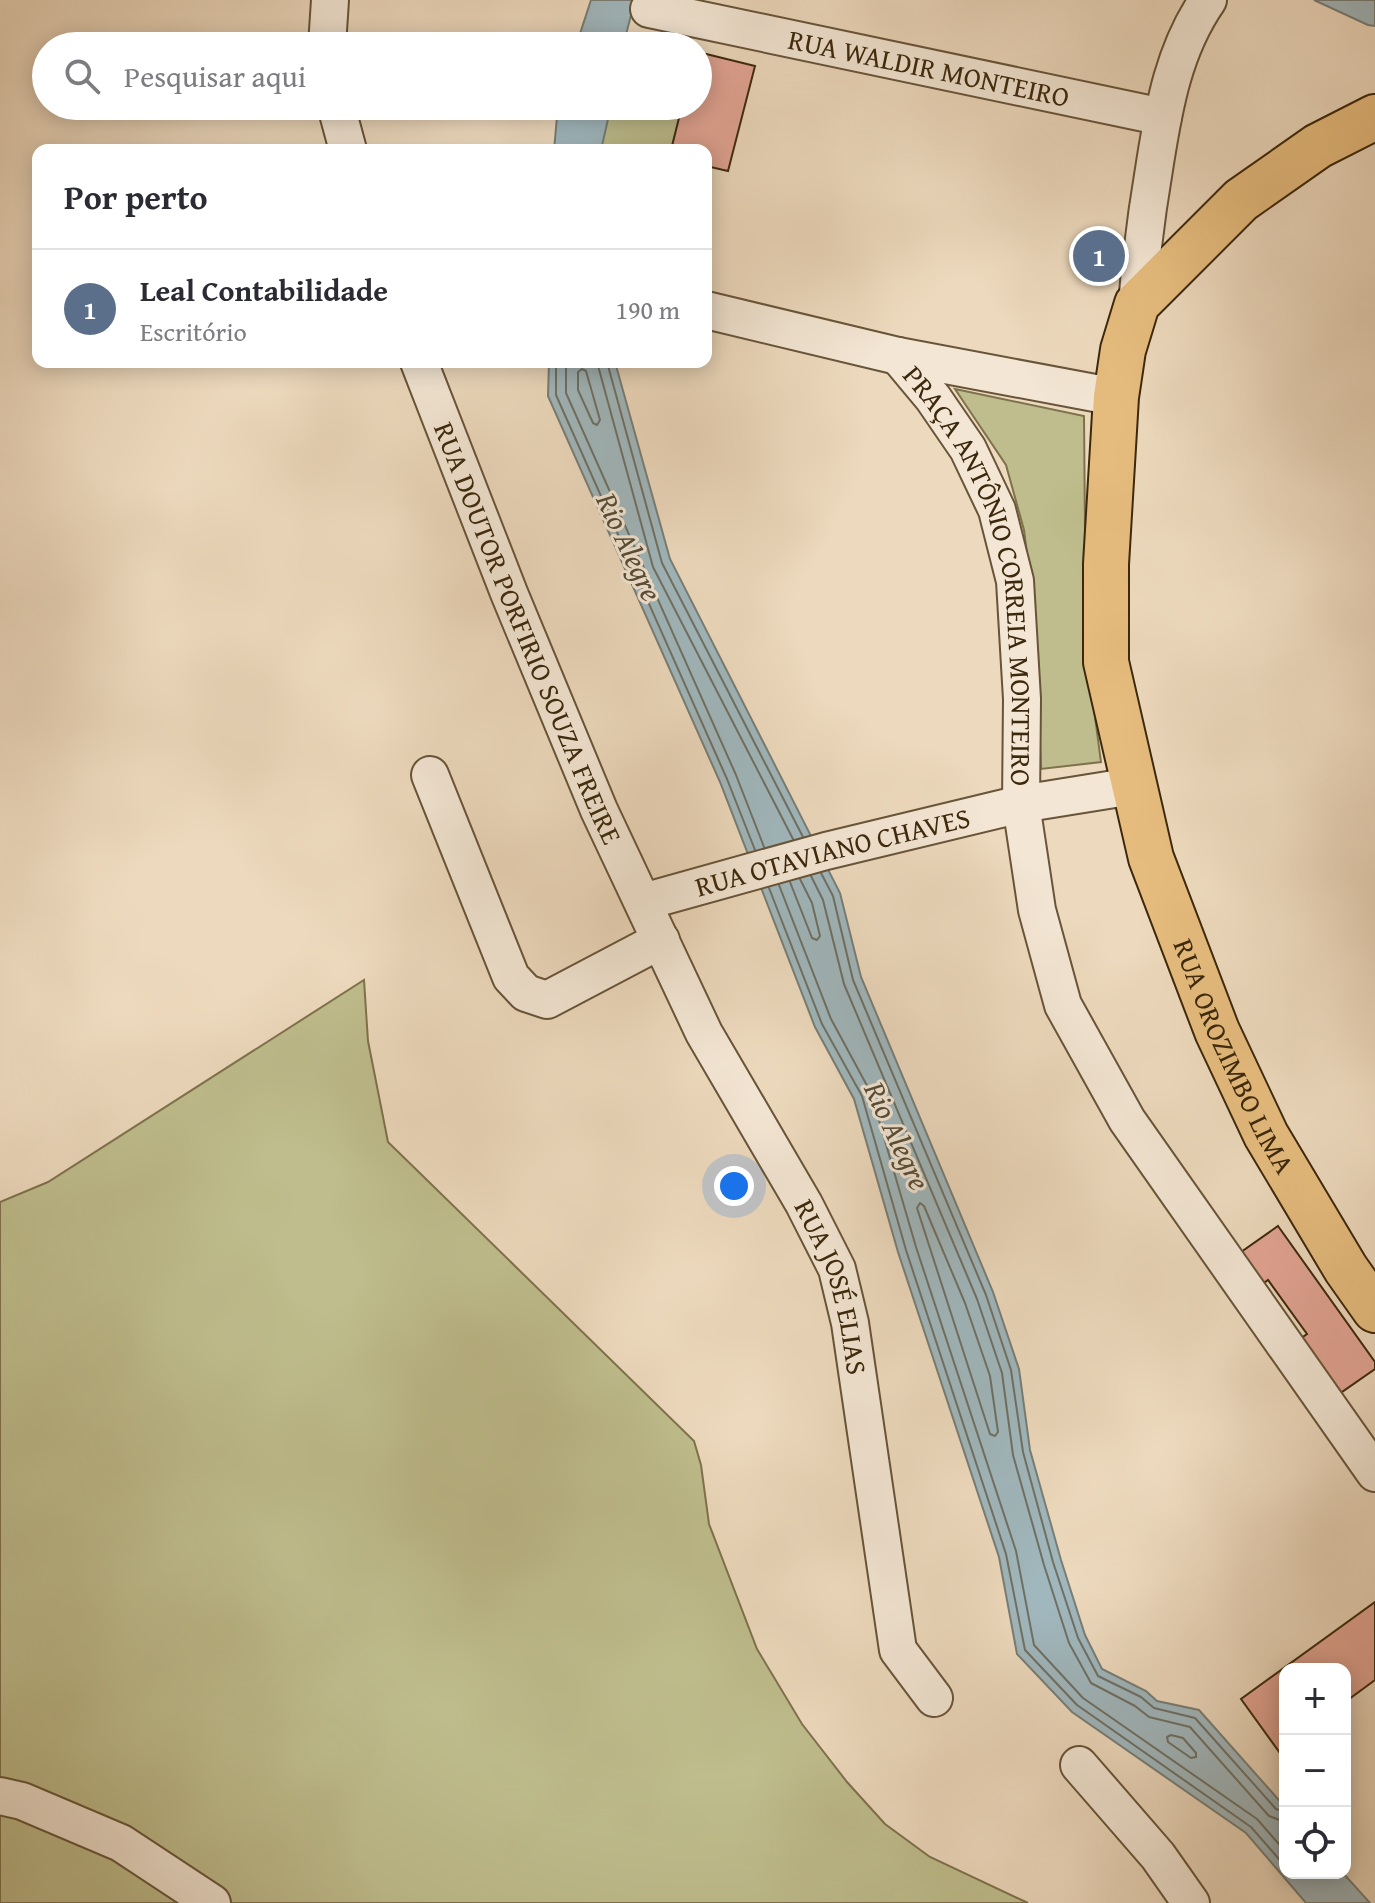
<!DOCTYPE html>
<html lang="pt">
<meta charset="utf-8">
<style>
:root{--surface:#fff;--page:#f2f2f3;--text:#2b2b33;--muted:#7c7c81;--line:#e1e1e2;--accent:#8f2418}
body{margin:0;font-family:"Gentium Book Plus",serif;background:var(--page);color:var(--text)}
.controls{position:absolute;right:24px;bottom:24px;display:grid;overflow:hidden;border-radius:16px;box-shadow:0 4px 20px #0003}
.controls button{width:72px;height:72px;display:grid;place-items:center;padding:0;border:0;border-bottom:2px solid var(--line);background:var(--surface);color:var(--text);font:40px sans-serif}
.you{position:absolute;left:734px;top:1186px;width:28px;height:28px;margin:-20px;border:6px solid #fff;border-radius:50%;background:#1a73e8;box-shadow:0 0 0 12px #1a73e833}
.badge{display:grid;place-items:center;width:52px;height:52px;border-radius:50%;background:var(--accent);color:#fff;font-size:26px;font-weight:700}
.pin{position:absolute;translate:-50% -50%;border:4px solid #fff;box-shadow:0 2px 8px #0006}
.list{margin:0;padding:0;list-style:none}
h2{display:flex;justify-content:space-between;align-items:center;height:104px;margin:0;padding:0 32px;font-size:34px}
h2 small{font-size:26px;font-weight:400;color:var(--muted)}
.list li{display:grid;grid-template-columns:52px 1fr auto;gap:24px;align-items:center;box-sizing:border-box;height:120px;padding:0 32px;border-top:2px solid var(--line)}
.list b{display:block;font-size:30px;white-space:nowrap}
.list p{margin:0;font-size:26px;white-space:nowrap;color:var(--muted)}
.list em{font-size:26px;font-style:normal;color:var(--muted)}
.icon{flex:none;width:44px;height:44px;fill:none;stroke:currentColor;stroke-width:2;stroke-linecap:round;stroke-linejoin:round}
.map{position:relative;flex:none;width:1375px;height:1903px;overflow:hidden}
.search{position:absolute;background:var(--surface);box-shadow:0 4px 20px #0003;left:32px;top:32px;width:680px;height:88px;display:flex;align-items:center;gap:20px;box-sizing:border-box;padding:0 28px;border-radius:44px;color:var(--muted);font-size:30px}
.panel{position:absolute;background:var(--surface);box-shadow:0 4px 20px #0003;left:32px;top:144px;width:680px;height:224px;border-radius:16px}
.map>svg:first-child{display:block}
.green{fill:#bfbd8d;stroke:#7e724c;stroke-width:2}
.water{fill:#a0b7bd;stroke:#787e76;stroke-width:2}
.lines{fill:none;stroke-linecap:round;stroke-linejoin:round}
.shore{stroke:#6e7064;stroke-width:2}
.building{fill:#e2a493;stroke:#3c280c;stroke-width:2}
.minor-casing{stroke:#685438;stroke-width:40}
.major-casing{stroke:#3c280c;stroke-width:48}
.minor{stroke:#f3e6d4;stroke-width:36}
.major{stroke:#e6bc7e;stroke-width:44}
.labels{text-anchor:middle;stroke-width:6;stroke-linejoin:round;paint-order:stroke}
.street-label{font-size:28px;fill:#3c280c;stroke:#f3e6d4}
.water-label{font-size:30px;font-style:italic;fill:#554c38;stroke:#f3e6d4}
</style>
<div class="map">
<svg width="1375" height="1903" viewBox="0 0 1375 1903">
<rect width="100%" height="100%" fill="#edd9bd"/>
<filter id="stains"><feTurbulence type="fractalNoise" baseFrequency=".0025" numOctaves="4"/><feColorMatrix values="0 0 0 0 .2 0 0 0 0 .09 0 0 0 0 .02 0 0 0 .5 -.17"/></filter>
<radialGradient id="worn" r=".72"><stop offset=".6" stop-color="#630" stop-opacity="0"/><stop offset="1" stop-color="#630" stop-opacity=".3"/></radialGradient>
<g class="green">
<polygon points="611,106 683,106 671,150 614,150 600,147"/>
<polygon points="955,389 1084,416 1086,649 1101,762 1041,769 1035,619 1024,530 1006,465"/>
<polygon points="364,980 368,1041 388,1142 694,1441 701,1465 709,1524 757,1649 802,1724 847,1782 885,1824 930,1857 1028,1903 0,1903 0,1202 48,1182"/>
</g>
<g class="water">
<polygon points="591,0 635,0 623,46 576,46"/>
<polygon points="1314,0 1375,0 1375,26 1368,25"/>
<polygon points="558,106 611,106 601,150 554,150"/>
<polygon points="549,362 615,362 670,559 840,893 861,977 993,1292 1019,1369 1030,1450 1061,1560 1085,1635 1102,1669 1146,1691 1157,1701 1199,1710 1285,1807 1285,1873 1343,1873 1370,1903 1306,1903 1246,1833 1072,1712 1017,1654 999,1557 898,1252 854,1099 815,1027 720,782 548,396"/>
</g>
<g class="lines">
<g class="shore">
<polyline points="556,362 556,395 727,779 755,850"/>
<polyline points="566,362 566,393 736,775 764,847"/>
<polyline points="597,362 653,567 793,839"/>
<polyline points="607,362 662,563 803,837"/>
<polygon points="582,369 586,371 600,420 597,425 593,423 578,390 578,372"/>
<polyline points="821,873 833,896 853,980 986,1295 1011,1370 1023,1452 1053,1562 1078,1638 1098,1676 1141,1697 1154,1708 1195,1718 1276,1809 1285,1812"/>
<polyline points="811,876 823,900 844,984 977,1299 1002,1373 1013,1455 1044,1565 1069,1643 1091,1683 1135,1706 1149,1717 1190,1727 1269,1816 1285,1822"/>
<polyline points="790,882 812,938 817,940 820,936 812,903 800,879"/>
<polyline points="779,885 831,1019 871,1093 916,1247 1016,1551 1034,1645 1083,1698 1257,1819 1285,1851"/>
<polyline points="769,888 822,1024 862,1096 906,1250 1006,1554 1025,1650 1077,1705 1251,1827 1285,1866"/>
<polygon points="920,1203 924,1206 965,1303 990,1376 998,1432 995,1436 990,1434 917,1208"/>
<polygon points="1171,1735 1183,1738 1196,1753 1196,1757 1191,1758 1168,1742 1167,1737"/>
</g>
</g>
<g class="building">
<polygon points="698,52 755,66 728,171 706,166 706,150 671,150 682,106 698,106"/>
<polygon points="1278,1226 1375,1362 1375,1369 1339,1394 1300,1339 1307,1334 1268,1280 1256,1289 1234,1257"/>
<polygon points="1375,1602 1375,1680 1345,1702 1345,1669 1285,1669 1285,1760 1241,1699"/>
</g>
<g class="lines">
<g class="minor-casing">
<g id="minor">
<path id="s1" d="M 649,9 L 1163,117"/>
<polyline points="327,46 330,0"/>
<polyline points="336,106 348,150"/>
<path d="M 1137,304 C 1141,257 1147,210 1155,163 C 1164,106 1174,49 1208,0"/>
<polyline points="706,310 898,356 1116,397"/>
<path id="s2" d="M 898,356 L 933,398 L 968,449 L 997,510 L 1015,581 L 1022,699 L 1021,804 L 1037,910 L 1063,1005 L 1127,1120 L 1375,1473"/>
<path id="s3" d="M 419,362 L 509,593 L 599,810 L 704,1033 L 804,1204 L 837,1269 L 850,1323 L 898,1650 L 934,1698"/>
<polyline points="430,775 511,977 526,993 547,1000 661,940"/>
<path id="s4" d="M 643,902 L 826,851 L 1021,804 L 1133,786"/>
<polyline points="1079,1765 1158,1856 1191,1903"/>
<polyline points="0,1796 22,1801 121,1843 212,1903"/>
</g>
</g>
<g class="major-casing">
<g id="major">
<path id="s5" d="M 1375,117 L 1318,146 L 1241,200 L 1137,304 L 1123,350 L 1116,397 L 1106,564 L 1106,662 L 1151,858 L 1217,1031 L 1266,1135 L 1346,1269 L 1375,1310"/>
</g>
</g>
<use href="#minor" class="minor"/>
<use href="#major" class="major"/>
</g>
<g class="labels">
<g class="street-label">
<text dy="10" stroke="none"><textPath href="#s1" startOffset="286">RUA WALDIR MONTEIRO</textPath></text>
<text dy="10" stroke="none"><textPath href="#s2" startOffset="240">PRAÇA ANTÔNIO CORREIA MONTEIRO</textPath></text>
<text dy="10" stroke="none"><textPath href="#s3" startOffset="292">RUA DOUTOR PORFIRIO SOUZA FREIRE</textPath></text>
<text dy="10" stroke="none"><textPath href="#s4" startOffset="196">RUA OTAVIANO CHAVES</textPath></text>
<text dy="10" stroke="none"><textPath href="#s5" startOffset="1082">RUA OROZIMBO LIMA</textPath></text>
<text dy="10" stroke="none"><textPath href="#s3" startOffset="1016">RUA JOSÉ ELIAS</textPath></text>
</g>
<g class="water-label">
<text transform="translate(629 547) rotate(65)" y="10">Rio Alegre</text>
<text transform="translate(897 1136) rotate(65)" y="10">Rio Alegre</text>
</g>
</g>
<rect width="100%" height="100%" filter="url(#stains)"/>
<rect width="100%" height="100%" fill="url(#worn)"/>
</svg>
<div class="controls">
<button>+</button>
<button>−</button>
<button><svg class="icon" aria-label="locate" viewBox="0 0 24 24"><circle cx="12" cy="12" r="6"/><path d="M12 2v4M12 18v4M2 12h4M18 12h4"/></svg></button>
</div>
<div class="you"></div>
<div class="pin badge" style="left:1099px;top:256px;background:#5c6f8a">1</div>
<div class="search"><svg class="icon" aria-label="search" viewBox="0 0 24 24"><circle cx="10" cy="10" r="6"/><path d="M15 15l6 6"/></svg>Pesquisar aqui</div>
<section class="panel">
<h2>Por perto<small></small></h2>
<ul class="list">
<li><span class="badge" style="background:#5c6f8a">1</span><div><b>Leal Contabilidade</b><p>Escritório</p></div><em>190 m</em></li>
</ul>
</section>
</div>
